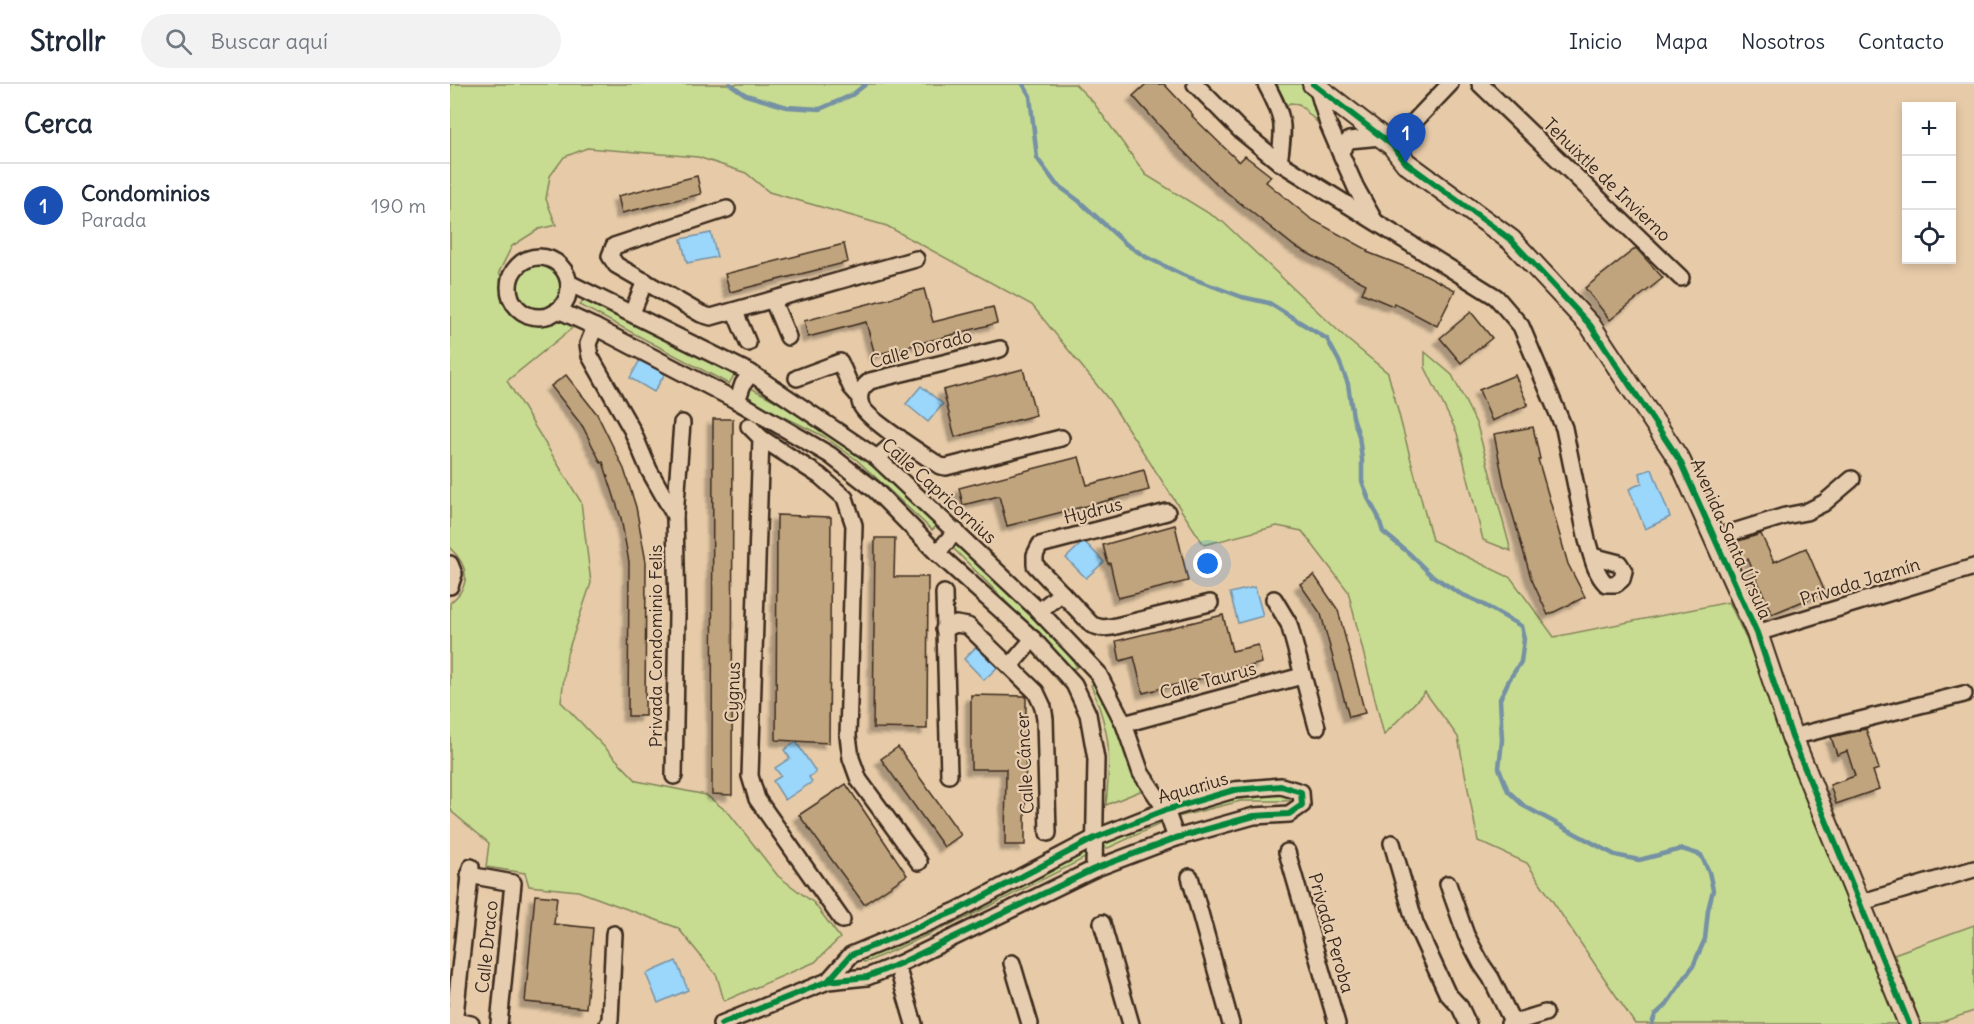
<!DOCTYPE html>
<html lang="es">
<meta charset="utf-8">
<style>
:root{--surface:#fff;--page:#f2f2f3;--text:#1f2937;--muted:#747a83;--line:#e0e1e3;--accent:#1a73e8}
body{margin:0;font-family:Delius,sans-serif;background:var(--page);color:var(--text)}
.controls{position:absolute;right:18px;top:18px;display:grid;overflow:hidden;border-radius:0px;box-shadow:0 3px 9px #0003}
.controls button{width:54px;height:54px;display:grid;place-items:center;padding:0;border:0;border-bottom:2px solid var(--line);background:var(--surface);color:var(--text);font:30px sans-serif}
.you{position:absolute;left:758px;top:480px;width:21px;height:21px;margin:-15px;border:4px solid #fff;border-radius:50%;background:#1a73e8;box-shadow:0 0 0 9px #1a73e833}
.badge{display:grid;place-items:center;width:39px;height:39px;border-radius:50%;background:var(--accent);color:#fff;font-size:20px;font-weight:700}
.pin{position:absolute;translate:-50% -50px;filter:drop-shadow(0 2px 3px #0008)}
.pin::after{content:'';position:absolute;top:32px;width:21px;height:18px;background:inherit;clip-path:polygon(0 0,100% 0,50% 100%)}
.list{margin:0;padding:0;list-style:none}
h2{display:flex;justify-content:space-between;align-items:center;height:78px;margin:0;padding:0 24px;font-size:26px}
h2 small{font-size:20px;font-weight:400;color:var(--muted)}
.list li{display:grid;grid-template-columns:39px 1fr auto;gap:18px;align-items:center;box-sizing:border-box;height:84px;padding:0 24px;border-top:2px solid var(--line)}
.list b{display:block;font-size:22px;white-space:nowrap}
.list p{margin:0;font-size:20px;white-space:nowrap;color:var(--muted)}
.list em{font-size:20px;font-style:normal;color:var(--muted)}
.icon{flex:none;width:33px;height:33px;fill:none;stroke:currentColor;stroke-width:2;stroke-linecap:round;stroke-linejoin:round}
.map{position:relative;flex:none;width:1524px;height:940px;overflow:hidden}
header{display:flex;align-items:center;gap:36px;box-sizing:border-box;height:84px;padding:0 30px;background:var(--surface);border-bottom:2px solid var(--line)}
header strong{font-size:28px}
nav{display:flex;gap:33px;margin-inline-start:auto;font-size:21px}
.search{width:420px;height:54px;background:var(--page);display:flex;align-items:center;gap:15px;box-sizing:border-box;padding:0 21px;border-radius:33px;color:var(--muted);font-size:22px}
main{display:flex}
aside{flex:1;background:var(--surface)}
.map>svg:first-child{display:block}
.green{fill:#c7dc91;stroke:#818358;stroke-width:1.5}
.water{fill:#9bd6fb;stroke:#7591a3;stroke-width:1.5}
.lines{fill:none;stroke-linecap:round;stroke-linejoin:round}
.stream{stroke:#7591a3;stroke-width:4.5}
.building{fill:#c0a47d;stroke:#3b2a1e;stroke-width:1.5;filter:url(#shadow)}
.minor-casing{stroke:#3b2a1e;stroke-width:20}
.tertiary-casing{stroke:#3b2a1e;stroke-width:24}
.minor{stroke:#e7cdaf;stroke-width:15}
.tertiary{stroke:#e7cdaf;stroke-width:20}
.cycleway-casing{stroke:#e7cdaf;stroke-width:10}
.cycleway{stroke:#00873e;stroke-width:6}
.labels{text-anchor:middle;stroke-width:4.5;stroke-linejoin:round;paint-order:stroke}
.street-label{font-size:18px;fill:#3b2a1e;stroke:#e7cdaf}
</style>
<header>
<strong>Strollr</strong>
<div class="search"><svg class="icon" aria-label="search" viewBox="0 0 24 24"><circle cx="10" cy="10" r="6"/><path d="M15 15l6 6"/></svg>Buscar aquí</div>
<nav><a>Inicio</a><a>Mapa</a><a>Nosotros</a><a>Contacto</a></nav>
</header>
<main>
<aside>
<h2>Cerca<small></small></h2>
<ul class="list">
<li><span class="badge" style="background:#1a4fb4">1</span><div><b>Condominios</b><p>Parada</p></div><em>190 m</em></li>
</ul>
</aside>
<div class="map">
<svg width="1524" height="940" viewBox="0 0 1524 940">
<defs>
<filter id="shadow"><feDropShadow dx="-5.5" dy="5.5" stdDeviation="1.5" flood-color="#0004"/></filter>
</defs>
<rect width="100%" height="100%" fill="#e7cba8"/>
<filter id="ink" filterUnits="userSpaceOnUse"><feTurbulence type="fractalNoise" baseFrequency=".0167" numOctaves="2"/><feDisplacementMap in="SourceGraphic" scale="12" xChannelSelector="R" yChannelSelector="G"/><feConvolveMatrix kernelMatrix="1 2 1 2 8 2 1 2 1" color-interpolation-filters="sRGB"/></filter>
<g filter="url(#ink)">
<g class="green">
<path d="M 0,0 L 625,0 L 643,18 L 696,91 L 773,138 L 898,256 L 938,289 L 982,456 L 1061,494 L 1104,553 L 1279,518 L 1342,653 L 1465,940 L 1185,940 L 1077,779 L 1028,757 L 1008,653 L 975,608 L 934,651 L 898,507 L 852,447 L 827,442 L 754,461 L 659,316 L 582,221 L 437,142 L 319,108 L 296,89 L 248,73 L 137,64 L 114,73 L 100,92 L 96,115 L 106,141 L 89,145 L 62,162 L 49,188 L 62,218 L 82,233 L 108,226 L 131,237 L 57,297 L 131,418 L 141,499 L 117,570 L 111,618 L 187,697 L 256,711 L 279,729 L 328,792 L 364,819 L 390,854 L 365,878 L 274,917 L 267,892 L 228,844 L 128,807 L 79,802 L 75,789 L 36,783 L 39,759 L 2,728 L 0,722 L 0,519 C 21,502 20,483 0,464 Z"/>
<polygon points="825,0 855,0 863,13 868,39 849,20 840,19 836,22"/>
<circle cx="89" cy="203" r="21"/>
<polygon points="136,211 284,291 279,300 130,221"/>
<polygon points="975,268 1002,291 1027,341 1061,467 1033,456 1007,349 975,283"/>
<polygon points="299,303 365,338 424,378 489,440 482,446 407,376 373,352 294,313"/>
<polygon points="509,455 615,564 627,583 619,587 607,569 501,462"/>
<path d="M 650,596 L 695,705 L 656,721 C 661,668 661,651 641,601 Z"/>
<polygon points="792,709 838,709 841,712 840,716 835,717 791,717 728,733 726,731 729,726"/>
<polygon points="709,734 712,737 710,740 658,764 654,763 653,760 657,757"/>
<polygon points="635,764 640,770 637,773 516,834 419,877 414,878 411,876 416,870"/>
<polygon points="1524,841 1524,927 1486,940 1471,940 1444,870"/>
</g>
<g class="water">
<polygon points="261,149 267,173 237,179 231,155"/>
<polygon points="191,274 216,288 204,308 180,294"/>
<polygon points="471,302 493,320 478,338 456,320"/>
<polygon points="1202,385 1220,433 1195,445 1179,405 1192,399 1190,389"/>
<polygon points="634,457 654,478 636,494 616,474"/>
<polygon points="805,503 813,532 788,539 780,509"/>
<polygon points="532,557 553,578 534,596 514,575"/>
<polygon points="346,658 366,688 359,693 362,698 335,716 323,697 331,692 325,684 340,674 334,666"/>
<polygon points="226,877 238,906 208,919 196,890"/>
</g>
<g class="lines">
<g class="stream">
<polyline points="280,0 296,11 337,23 370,25 402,11 416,0"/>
<polyline points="573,0 580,12 587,74 606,100 629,117 676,160 696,173 733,191 792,213 819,219 877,255 889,277 898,300 903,333 909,352 912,376 912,397 919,416 928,432 933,448 960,470 981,491 1009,509 1027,517 1071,542 1074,555 1071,578 1059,596 1050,615 1052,656 1049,684 1058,707 1074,722 1165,771 1189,776 1232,765 1251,771 1259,788 1263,806 1258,826 1255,855 1243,882 1216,921 1205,931 1202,940"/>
</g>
</g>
<g class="building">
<polygon points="696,0 714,0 743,31 742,32 789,78 795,72 821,92 816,98 861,135 918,166 917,168 976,191 1005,206 987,242 944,219 943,222 912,209 916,200 844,162 770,103 725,59 683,12"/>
<polygon points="247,92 251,110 172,129 168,112"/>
<polygon points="394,160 398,178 280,208 275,190"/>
<polygon points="1186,164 1213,194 1160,236 1135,204"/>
<polygon points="474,205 483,238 543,223 547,239 425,271 416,238 358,253 354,237"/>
<polygon points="1021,228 1042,254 1011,279 990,254"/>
<polygon points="573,285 586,331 505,353 493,306"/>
<polygon points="116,291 147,330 174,385 186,423 196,478 195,632 178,632 179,478 171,434 153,378 151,379 133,343 101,302"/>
<polygon points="1065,291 1078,321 1042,337 1029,306"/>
<polygon points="263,335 283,335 282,711 262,710"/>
<polygon points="1083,343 1090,375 1088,375 1118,480 1135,513 1098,531 1081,494 1054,400 1044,350"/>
<polygon points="629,373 637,401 694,386 699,406 557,442 549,412 513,421 509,404"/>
<polygon points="327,431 381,433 379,659 326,656"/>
<polygon points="725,441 738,497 668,514 660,479 658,480 653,461"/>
<polygon points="1311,450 1324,478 1356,464 1375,508 1322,530 1298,475 1294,477 1285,458"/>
<polygon points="425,454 445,454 444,493 478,493 477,645 423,644"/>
<polygon points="864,491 888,526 915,629 899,633 871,530 850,500"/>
<polygon points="773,531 782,567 808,561 812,579 693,609 684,573 670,577 666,557"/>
<polygon points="521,611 576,612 575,761 555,761 556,685 521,685"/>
<polygon points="1416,645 1429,685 1423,687 1429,705 1386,720 1380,701 1405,692 1397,667 1387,671 1381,653"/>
<polygon points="448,663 511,751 494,763 431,675"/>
<polygon points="396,700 457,791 414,820 349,731"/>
<polygon points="85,811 107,813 104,840 143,844 136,924 75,918"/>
</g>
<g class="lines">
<g class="minor-casing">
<g id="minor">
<path d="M 745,0 L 790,46 L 829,78 L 1046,213 L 1071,242 L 1114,344 L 1137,456 C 1142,472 1145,489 1156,500 L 1166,500 L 1172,495 L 1174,487 L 1169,479 L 1142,472"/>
<path d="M 816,0 C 834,34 835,40 829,78"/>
<polyline points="1030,0 1231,194"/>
<polyline points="867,3 878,40 890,68"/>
<polyline points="942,61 1000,0"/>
<polyline points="277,125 164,162 160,172 166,181 251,230 261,233 466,175"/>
<polyline points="924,136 906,104 890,68 899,56 931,53"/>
<circle cx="89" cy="203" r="30"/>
<polyline points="119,199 301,289 427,374 589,527 648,589 674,640 691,689 716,726 726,754"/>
<polyline points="323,217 338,253"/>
<polyline points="108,226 145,243 287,317 380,371 425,406 487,469 583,555 624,600 638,630 646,675 644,785"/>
<polyline points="285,228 298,259"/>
<polyline points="182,229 195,197"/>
<polyline points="145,243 138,260 140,272 182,346 199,386 225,432"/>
<path d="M 550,265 L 420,297 C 412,303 407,310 411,321 C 416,335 474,371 490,382 L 496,383 L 611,354"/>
<polyline points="347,294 390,278 401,303 409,312"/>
<polyline points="287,317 293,300 301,289"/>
<polyline points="299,342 311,354 300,692 307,715 392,836"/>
<polyline points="311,354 370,392 395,414 404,441 398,652 401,674 409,696 469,778"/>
<polyline points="427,374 450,354"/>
<polyline points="717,428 590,461 585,471 585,481 642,541 652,544 662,543 760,519"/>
<polyline points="1264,454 1335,432 1356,428 1374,419 1402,395"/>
<polyline points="487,469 506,447"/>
<polyline points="0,480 4,490 0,502"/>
<polyline points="494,509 499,691"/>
<polyline points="824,515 839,540 867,643"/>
<polyline points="589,527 612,509"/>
<polyline points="494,545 506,540 518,542 586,608 593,623 595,635 598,749"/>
<polyline points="1307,549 1524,483"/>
<polyline points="560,582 583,555"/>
<polyline points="674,640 852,592"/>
<polyline points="1342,653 1514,610"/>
<polyline points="224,692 227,531 225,432 232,339"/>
<polyline points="942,759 965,839 997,909 1010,923 1018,940"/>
<polyline points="837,768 887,940"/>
<polyline points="19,791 63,799 49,940"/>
<polyline points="740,793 781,940"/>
<polyline points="998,800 1016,851 1032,881 1041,894 1063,939"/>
<polyline points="1409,819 1524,785"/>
<polyline points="652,839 681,940"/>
<polyline points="562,879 580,940"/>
<polyline points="450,892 464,940"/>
<polyline points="4,937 21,940"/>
<polyline points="4,940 21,783"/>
<polyline points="158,940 160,936 164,850"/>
<polyline points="271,940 378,897 417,893 451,879 644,785 726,754 804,732 839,730 852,721 851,708 831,702 784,706 716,726 645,754 506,827 401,871 378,897"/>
<polyline points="1059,940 1095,929"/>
</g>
</g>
<g class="tertiary-casing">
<polyline id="tertiary" points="863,0 942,61 956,79 1061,156 1140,241 1230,377 1307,549 1342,653 1459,940"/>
</g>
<use href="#minor" class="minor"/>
<use href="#tertiary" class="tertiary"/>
<g class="cycleway-casing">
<g id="cycleway">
<polyline points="863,0 942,61 956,79 1061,156 1140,241 1230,377 1307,549 1342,653 1459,940"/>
<polyline points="271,940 378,897 417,893 451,879 644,785 726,754 804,732 839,730 852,721 851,708 831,702 784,706 716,726 645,754 506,827 401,871 378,897"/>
</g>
</g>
<use href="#cycleway" class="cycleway"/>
</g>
</g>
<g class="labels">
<g class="street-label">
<text transform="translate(1157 96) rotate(44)" y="6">Tehuixtle de Invierno</text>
<text transform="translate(471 265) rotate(-15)" y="6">Calle Dorado</text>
<text transform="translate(489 407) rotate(42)" y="6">Calle Capricornius</text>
<text transform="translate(643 427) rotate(-14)" y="6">Hydrus</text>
<text transform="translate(1281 455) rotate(66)" y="6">Avenida Santa Úrsula</text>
<text transform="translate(1410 498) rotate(-17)" y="6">Privada Jazmín</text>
<text transform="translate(206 562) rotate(-90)" y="6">Privada Condominio Felis</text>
<text transform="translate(758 597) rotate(-15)" y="6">Calle Taurus</text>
<text transform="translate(283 608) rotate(-88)" y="6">Cygnus</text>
<text transform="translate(575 679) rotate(-93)" y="6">Calle Cáncer</text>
<text transform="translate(743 704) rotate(-16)" y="6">Aquarius</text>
<text transform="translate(881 849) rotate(74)" y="6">Privada Peroba</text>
<text transform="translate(37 863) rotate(-84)" y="6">Calle Draco</text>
</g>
</g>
</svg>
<div class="controls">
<button>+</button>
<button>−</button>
<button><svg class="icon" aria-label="locate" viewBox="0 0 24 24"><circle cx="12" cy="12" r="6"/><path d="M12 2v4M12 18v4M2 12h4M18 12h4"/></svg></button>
</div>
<div class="you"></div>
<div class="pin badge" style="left:956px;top:79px;background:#1a4fb4">1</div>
</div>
</main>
